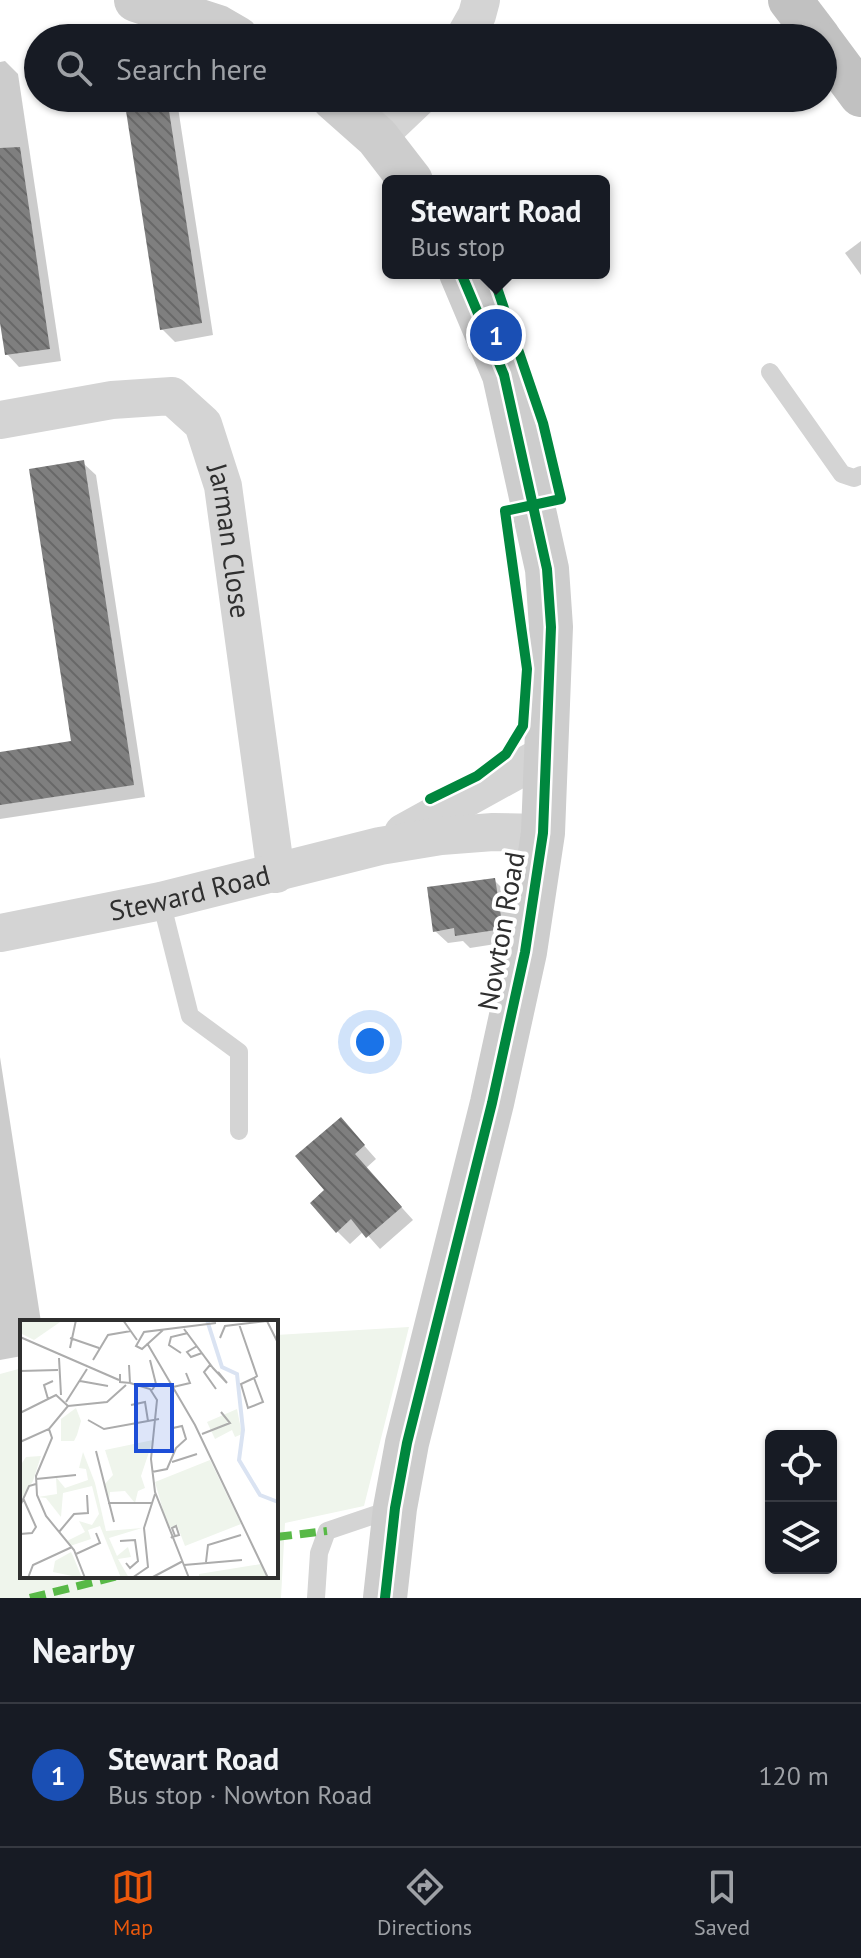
<!DOCTYPE html>
<meta charset="utf-8">
<style>
:root{--surface:#171b24;--page:#242831;--text:#f1f3f6;--muted:#9ea1a6;--line:#363941;--accent:#ea580c}
body{margin:0;font-family:"PT Sans",sans-serif;background:var(--page);color:var(--text)}
.controls{position:absolute;right:24px;bottom:24px;display:grid;overflow:hidden;border-radius:12px;box-shadow:0 2px 6px #0004}
.controls button{width:72px;height:72px;display:grid;place-items:center;padding:0;border:0;border-bottom:2px solid var(--line);background:var(--surface);color:var(--text);font:40px sans-serif}
.you{position:absolute;left:370px;top:1042px;width:28px;height:28px;margin:-20px;border:6px solid #fff;border-radius:50%;background:#1a73e8;box-shadow:0 0 0 12px #1a73e833}
.badge{display:grid;place-items:center;width:52px;height:52px;border-radius:50%;background:var(--accent);color:#fff;font-size:26px;font-weight:700}
.pin{position:absolute;translate:-50% -50%;border:4px solid #fff;box-shadow:0 2px 8px #0006}
.popup{position:absolute;left:382px;top:175px;width:228px;height:104px;box-sizing:border-box;display:grid;place-content:center;border-radius:12px;background:var(--surface);filter:drop-shadow(0 2px 6px #0005);font-size:26px;white-space:nowrap;color:var(--muted)}
.popup b{font-size:30px;color:var(--text)}
.popup::after{content:'';position:absolute;left:50%;top:100%;margin-left:-16px;border:16px solid transparent;border-top-color:var(--surface)}
.list{margin:0;padding:0;list-style:none}
h2{display:flex;justify-content:space-between;align-items:center;height:104px;margin:0;padding:0 32px;font-size:34px}
h2 small{font-size:26px;font-weight:400;color:var(--muted)}
.list li{display:grid;grid-template-columns:52px 1fr auto;gap:24px;align-items:center;box-sizing:border-box;height:144px;padding:0 32px;border-top:2px solid var(--line)}
.list b{display:block;font-size:30px;white-space:nowrap}
.list p{margin:0;font-size:26px;white-space:nowrap;color:var(--muted)}
.list em{font-size:26px;font-style:normal;color:var(--muted)}
.icon{flex:none;width:44px;height:44px;fill:none;stroke:currentColor;stroke-width:2;stroke-linecap:round;stroke-linejoin:round}
.map{position:relative;flex:none;width:861px;height:1598px;overflow:hidden}
.search{position:absolute;background:var(--surface);box-shadow:0 2px 6px #0004;left:24px;right:24px;top:24px;height:88px;display:flex;align-items:center;gap:20px;box-sizing:border-box;padding:0 28px;border-radius:44px;color:var(--muted);font-size:30px}
.sheet{height:248px;background:var(--surface)}
nav{display:flex;justify-content:space-around;align-items:center;box-sizing:border-box;height:112px;border-top:2px solid var(--line);background:var(--surface);font-size:22px;color:var(--muted)}
nav a{display:grid;justify-items:center;gap:4px}
nav .on{color:var(--accent)}
.map>svg:first-child{display:block}
.green{fill:#eff5ec}
.shadow{fill:#0003}
.building{fill:url(#building-back-hatch)}
.lines{fill:none;stroke-linecap:round;stroke-linejoin:round}
.lane{stroke:#d4d4d4;stroke-width:18}
.street{stroke:#d4d4d4;stroke-width:38}
.secondary{stroke:#cdcdcd;stroke-width:44}
.highway{stroke:#c1c1c1;stroke-width:44}
.quiet{stroke:#58b947;stroke-width:8;stroke-dasharray:16 8;stroke-linecap:butt}
.cycleway-casing{stroke:#fff;stroke-width:15}
.cycleway{stroke:#00873e;stroke-width:10}
.labels{text-anchor:middle;stroke-width:8;stroke-linejoin:round;paint-order:stroke}
.street-label{font-size:28px;fill:#2f2f2f;stroke:#fff}
.inset-river{fill:none;stroke:#dae3f2;stroke-width:4}
.inset-road{fill:none;stroke:#acacac;stroke-width:2}
.view{fill:#1d4ed8;fill-opacity:0.15;stroke:#1d4ed8;stroke-width:4}
.inset-edge{fill:none;stroke:#2f2f2f;stroke-width:4}
</style>
<div class="map">
<svg width="861" height="1598" viewBox="0 0 861 1598">
<defs>
<pattern id="building-back-hatch" width="6" height="6" patternUnits="userSpaceOnUse" patternTransform="scale(2)"><rect width="6" height="6" fill="#7f7f7f"/><path d="M-1 5l2 2M0 0l6 6M5-1l2 2" fill="none" stroke="#686868"/></pattern>
</defs>
<rect width="100%" height="100%" fill="#fff"/>
<polygon class="green" points="409,1327 364,1506 285,1523 281,1598 0,1598 0,1374 22,1368 22,1576 276,1576 276,1335"/>
<g class="shadow">
<polygon points="5,61 18,74 61,361 19,367 7,354 0,310 0,62"/>
<polygon points="126,98 174,98 177,101 213,335 175,342 162,329"/>
<polygon points="861,241 861,275 845,253"/>
<polygon points="83,463 96,475 145,797 0,819 0,754 73,743"/>
<polygon points="494,880 506,892 514,941 470,948 463,941 448,943 435,931"/>
<polygon points="0,1057 41,1322 22,1322 22,1356 0,1360"/>
<polygon points="353,1133 376,1159 366,1168 413,1220 380,1249 364,1231 350,1244 337,1231 327,1190"/>
</g>
<g class="building">
<polygon points="124,98 167,98 202,323 160,330"/>
<polygon points="20,147 50,349 5,355 0,323 0,148"/>
<polygon points="84,460 134,785 0,805 0,752 71,741 29,469"/>
<polygon points="495,878 503,929 455,936 454,928 433,932 427,887"/>
<polygon points="341,1117 365,1145 355,1154 402,1207 366,1238 351,1219 336,1233 310,1203 324,1190 295,1156"/>
</g>
<g class="lines">
<g class="lane">
<polyline points="770,372 842,474 854,478 861,475"/>
<polyline points="161,901 190,1016 239,1052 239,1131"/>
<polyline points="316,1598 319,1553 327,1531 392,1509"/>
</g>
<g class="street">
<polyline points="464,38 477,15 481,0"/>
<polyline points="377,137 418,98"/>
<path id="s1" d="M 0,420 L 112,400 L 172,396 L 203,424 L 223,486 L 276,874"/>
<polyline points="403,833 546,754"/>
<path id="s2" d="M 0,933 L 161,901 L 380,846 L 441,836 L 493,832 L 543,833"/>
</g>
<g class="secondary">
<polyline points="136,0 218,27 237,38"/>
<polyline points="333,98 377,137 411,181"/>
<polyline points="385,1598 395,1508 407,1443 492,1103 525,952 543,833 551,627 547,569 504,375 461,273"/>
</g>
<g class="highway">
<polyline points="790,0 819,38"/>
<polyline points="823,44 861,95"/>
</g>
<g class="quiet">
<polyline points="276,1537 327,1531"/>
<polyline points="30,1598 118,1576"/>
</g>
<g class="cycleway-casing">
<g id="cycleway">
<polyline points="430,799 477,776 506,754 523,726 527,669 505,511 561,499 543,423 492,273"/>
<polyline points="385,1598 395,1508 407,1443 492,1103 525,952 543,833 551,627 547,569 504,375 461,273"/>
</g>
</g>
<use href="#cycleway" class="cycleway"/>
</g>
<g class="labels">
<g class="street-label">
<text dy="10" stroke="none"><textPath href="#s1" startOffset="336">Jarman Close</textPath></text>
<text dy="10" stroke="none"><textPath href="#s2" startOffset="194">Steward Road</textPath></text>
<text transform="translate(501 931) rotate(-80)" y="10">Nowton Road</text>
</g>
</g>
<g transform="translate(20 1320)">
<rect width="258" height="258" fill="#fff"/>
<path d="M 0,0 L 43,0 L 14,20 L 0,13 ZM 56,88 L 61,101 L 57,115 L 54,121 L 41,121 L 41,99 ZM 217,89 L 222,114 L 215,117 L 212,110 L 195,119 L 187,102 ZM 133,120 L 121,156 L 125,168 L 118,171 L 115,183 L 105,171 L 90,172 L 89,181 L 84,165 L 93,155 L 85,130 ZM 63,132 L 75,163 L 86,211 L 122,208 L 89,218 L 97,236 L 108,227 L 111,237 L 98,239 L 109,258 L 101,258 L 80,206 L 68,210 L 71,219 L 50,226 L 47,221 L 65,212 L 59,201 L 72,205 L 79,194 L 72,166 L 43,173 L 41,197 L 26,178 L 18,177 L 37,174 L 36,157 L 45,168 L 68,160 L 66,149 L 59,148 ZM 21,136 L 13,161 L 0,181 L 0,146 L 6,137 ZM 190,140 L 221,204 L 165,226 L 157,205 L 148,208 L 135,162 Z" fill="#eff5ec"/>
<path d="M 51,232 L 53,236 L 62,258 L 33,252 L 35,241 ZM 241,244 L 248,258 L 179,258 L 179,254 Z" fill="#eff5ec"/>
<path class="inset-river" d="M 187,0 L 202,47 L 217,54 L 223,110 L 219,140 L 240,175 L 258,182"/>
<path class="inset-road" d="M 103,0 L 117,20M 219,4 L 237,56 L 234,58 L 221,64 L 228,88 L 243,82 L 234,58M 164,9 L 193,48 L 207,63 L 198,52M 143,10 L 122,29 L 116,26 L 124,12 L 196,3M 0,17 L 99,60M 50,18 L 79,28M 200,18 L 205,6 L 247,1 L 258,23M 127,23 L 175,105 L 248,258M 177,26 L 167,32 L 171,37 L 182,33M 50,28 L 56,0M 161,33 L 149,25 L 151,17 L 168,13M 39,38 L 41,75M 73,40 L 88,15 L 111,11M 130,40 L 136,64 L 132,70M 190,45 L 184,52 L 196,69M 0,51 L 38,50M 100,54 L 100,62 L 110,63 L 109,45M 60,61 L 88,66M 110,63 L 130,69 L 137,80 L 131,139 L 135,172 L 169,258M 153,67 L 170,63 L 166,53M 28,79 L 24,65 L 33,61M 46,82 L 67,49M 111,85 L 125,82 L 128,101M 48,86 L 87,82 L 106,65M 0,93 L 36,75 L 48,86M 68,100 L 84,109 L 139,99M 29,109 L 32,118 L 16,156 L 17,175 L 26,196 L 54,230 L 65,258M 182,114 L 210,103 L 201,92M 0,122 L 29,109 L 48,86M 76,131 L 94,202M 152,142 L 177,134M 132,152 L 147,149 L 156,128 L 166,119 L 162,106 L 153,108M 16,159 L 56,155M 88,183 L 132,183M 0,186 L 9,166 L 16,164M 39,212 L 54,194 L 68,193 L 67,175M 0,214 L 12,213 L 16,207 L 3,178M 151,218 L 152,217 L 159,215 L 156,206 L 152,208 L 155,216M 100,221 L 115,220 L 118,241 L 110,248 L 106,243M 56,234 L 80,223 L 76,213M 186,242 L 188,225 L 221,215M 164,245 L 222,240M 8,258 L 13,245 L 52,227M 112,258 L 128,247 L 124,208 L 135,174M 131,258 L 163,241"/>
<path class="view" d="M 116,65 L 152,65 L 152,131 L 116,131 Z"/>
<rect width="258" height="258" class="inset-edge"/>
</g>
</svg>
<div class="controls">
<button><svg class="icon" aria-label="locate" viewBox="0 0 24 24"><circle cx="12" cy="12" r="6"/><path d="M12 2v4M12 18v4M2 12h4M18 12h4"/></svg></button>
<button><svg class="icon" aria-label="layers" viewBox="0 0 24 24"><path d="M12 4l9 5-9 5-9-5zM3 14l9 5 9-5"/></svg></button>
</div>
<div class="you"></div>
<div class="pin badge" style="left:496px;top:335px;background:#1a4fb4">1</div>
<div class="popup"><b>Stewart Road</b>Bus stop</div>
<div class="search"><svg class="icon" aria-label="search" viewBox="0 0 24 24"><circle cx="10" cy="10" r="6"/><path d="M15 15l6 6"/></svg>Search here</div>
</div>
<section class="sheet">
<h2>Nearby<small></small></h2>
<ul class="list">
<li><span class="badge" style="background:#1a4fb4">1</span><div><b>Stewart Road</b><p>Bus stop · Nowton Road</p></div><em>120 m</em></li>
</ul>
</section>
<nav>
<a class="on"><svg class="icon" aria-label="map" viewBox="0 0 24 24"><path d="M3 6l6-2 6 2 6-2v14l-6 2-6-2-6 2zM9 4v14M15 6v14"/></svg>Map</a>
<a><svg class="icon" aria-label="directions" viewBox="0 0 24 24"><path d="M12 3l9 9-9 9-9-9zM9 14v-3h6M13 9l2 2-2 2"/></svg>Directions</a>
<a><svg class="icon" aria-label="saved" viewBox="0 0 24 24"><path d="M7 4h10v16l-5-4-5 4z"/></svg>Saved</a>
</nav>
